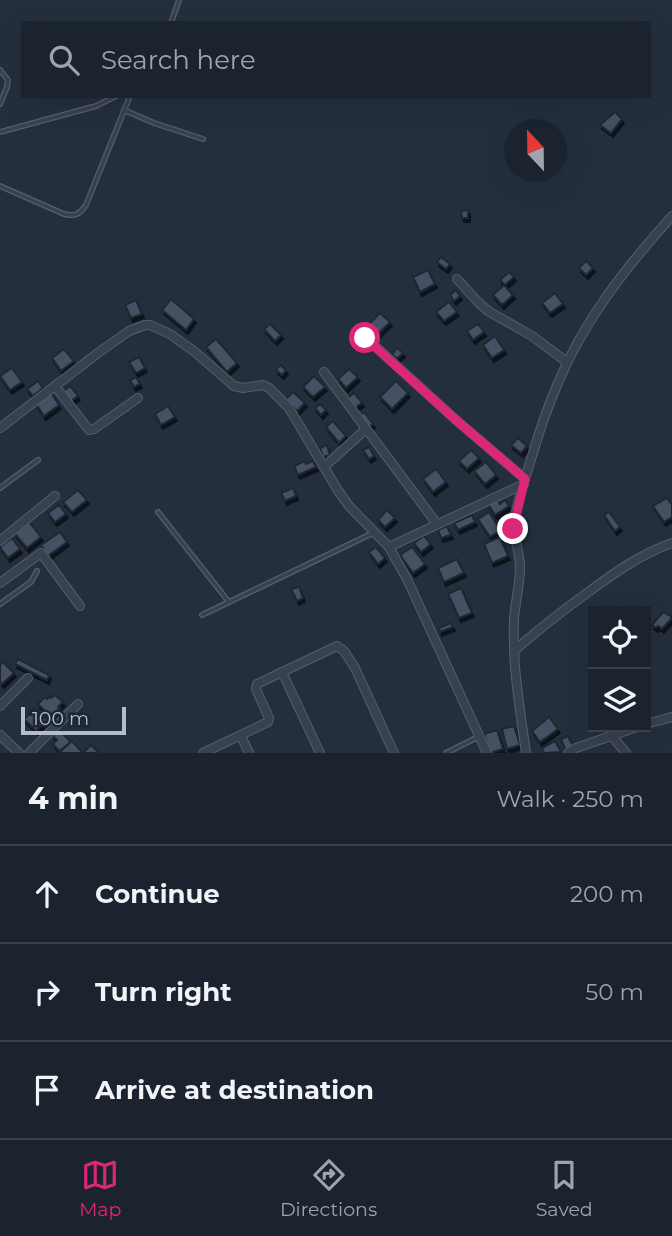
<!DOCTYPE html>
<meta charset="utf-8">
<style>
:root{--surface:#1b232e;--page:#242b36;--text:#f1f3f6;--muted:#a0a4aa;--line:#39404a;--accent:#db2777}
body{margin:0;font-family:Montserrat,sans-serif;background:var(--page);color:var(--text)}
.controls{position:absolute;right:21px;bottom:21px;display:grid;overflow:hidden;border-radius:0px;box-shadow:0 7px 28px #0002}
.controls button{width:63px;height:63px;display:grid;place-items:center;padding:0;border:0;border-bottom:2px solid var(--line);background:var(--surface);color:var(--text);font:35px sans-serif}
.compass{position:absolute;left:504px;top:119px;width:63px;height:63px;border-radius:50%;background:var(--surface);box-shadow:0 7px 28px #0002;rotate:338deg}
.scale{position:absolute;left:21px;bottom:18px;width:105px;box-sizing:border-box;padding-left:7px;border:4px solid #b4bcc9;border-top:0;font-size:19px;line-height:24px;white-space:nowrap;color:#b4bcc9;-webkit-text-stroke:5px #1d2633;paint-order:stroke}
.stop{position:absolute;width:21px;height:21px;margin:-16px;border:5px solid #db2777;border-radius:50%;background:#fff}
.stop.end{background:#db2777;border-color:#fff;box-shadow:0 2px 7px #0008}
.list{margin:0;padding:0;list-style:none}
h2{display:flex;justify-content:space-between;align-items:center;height:91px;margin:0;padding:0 28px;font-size:30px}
h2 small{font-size:23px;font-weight:400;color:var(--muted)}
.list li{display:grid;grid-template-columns:46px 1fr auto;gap:21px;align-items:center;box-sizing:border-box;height:98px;padding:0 28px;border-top:2px solid var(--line)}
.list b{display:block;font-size:26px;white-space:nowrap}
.list em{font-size:23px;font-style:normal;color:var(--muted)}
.icon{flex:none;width:38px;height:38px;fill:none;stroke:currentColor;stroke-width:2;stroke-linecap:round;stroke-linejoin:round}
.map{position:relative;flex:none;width:672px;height:753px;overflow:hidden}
.search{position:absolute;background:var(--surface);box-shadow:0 7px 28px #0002;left:21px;right:21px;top:21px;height:77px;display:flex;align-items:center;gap:18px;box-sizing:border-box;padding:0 24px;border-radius:0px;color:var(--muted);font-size:26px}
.sheet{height:385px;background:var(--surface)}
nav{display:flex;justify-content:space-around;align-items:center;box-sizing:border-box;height:98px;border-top:2px solid var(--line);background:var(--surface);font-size:19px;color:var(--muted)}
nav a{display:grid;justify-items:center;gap:4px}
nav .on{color:var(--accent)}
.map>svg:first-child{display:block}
.building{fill:#455162;stroke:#1f2835;stroke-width:2;filter:url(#shadow)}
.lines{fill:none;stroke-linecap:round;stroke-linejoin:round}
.lane-casing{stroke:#565f6c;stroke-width:6}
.street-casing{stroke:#565f6c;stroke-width:10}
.lane{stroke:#38414e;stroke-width:3.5}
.street{stroke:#38414e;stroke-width:8}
.route{stroke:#db2777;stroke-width:9}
</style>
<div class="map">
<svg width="672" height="753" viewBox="0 0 672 753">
<defs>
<filter id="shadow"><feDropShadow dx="2" dy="4" stdDeviation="0" flood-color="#0009"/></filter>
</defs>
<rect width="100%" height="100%" fill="#242f3e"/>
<g class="building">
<polygon points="615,112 622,119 611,133 600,125"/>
<polygon points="468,210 468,218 462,218 461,211"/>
<polygon points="441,257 450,264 446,269 437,262"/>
<polygon points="586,261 593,268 586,275 579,268"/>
<polygon points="428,270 435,284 420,292 413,277"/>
<polygon points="509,272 514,277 505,285 500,280"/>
<polygon points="504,285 513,295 502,305 493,295"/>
<polygon points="456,290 460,296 454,301 450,295"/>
<polygon points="555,293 563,304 550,313 542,303"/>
<polygon points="171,299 194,319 186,330 162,310"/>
<polygon points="136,300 142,314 131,318 125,305"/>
<polygon points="449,302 457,312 444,321 436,312"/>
<polygon points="380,313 390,322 378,334 368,325"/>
<polygon points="270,324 281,335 275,341 264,329"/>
<polygon points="478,324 484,332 473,340 467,331"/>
<polygon points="495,336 504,350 492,358 483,345"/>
<polygon points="216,339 237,363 227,372 206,347"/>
<polygon points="397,348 403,353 397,359 392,354"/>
<polygon points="64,349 74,361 61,371 52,358"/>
<polygon points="139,357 145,368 136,373 129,362"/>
<polygon points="280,365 286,370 282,375 276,370"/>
<polygon points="12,368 22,382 10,390 0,376"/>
<polygon points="349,369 358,377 346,388 338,379"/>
<polygon points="314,376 325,387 313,397 303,387"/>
<polygon points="136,377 140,384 134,387 130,380"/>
<polygon points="38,381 43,388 33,396 27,389"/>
<polygon points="396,381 408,393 392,409 380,397"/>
<polygon points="70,386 78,396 70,402 62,392"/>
<polygon points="293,392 305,403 297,411 286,399"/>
<polygon points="51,393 59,405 44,416 36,404"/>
<polygon points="354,393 362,403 353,409 346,399"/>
<polygon points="320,404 326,410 321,415 315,408"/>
<polygon points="168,406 175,417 161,425 155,414"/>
<polygon points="364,412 373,424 368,428 358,417"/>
<polygon points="333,421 346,436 339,443 326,427"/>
<polygon points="518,438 527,446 521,453 511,445"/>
<polygon points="327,445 330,455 323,457 320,448"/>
<polygon points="369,447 374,456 369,459 363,450"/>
<polygon points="471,450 479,458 467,469 459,461"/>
<polygon points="305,461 306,464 313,461 316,467 298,475 294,466"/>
<polygon points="486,462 496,475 485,484 474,471"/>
<polygon points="436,469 446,482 433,492 423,479"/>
<polygon points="293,488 296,496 285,501 281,493"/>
<polygon points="78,490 87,500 72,512 63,502"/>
<polygon points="667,498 672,505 672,517 664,522 653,506"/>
<polygon points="496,499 500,504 505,500 509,506 495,515 488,504"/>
<polygon points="59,505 66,514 55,522 48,513"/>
<polygon points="387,510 395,518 385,527 378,520"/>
<polygon points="489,512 501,531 490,537 478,519"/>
<polygon points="609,512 620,527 615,531 604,515"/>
<polygon points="472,515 475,522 458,530 454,523"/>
<polygon points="29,522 41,537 27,548 15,534"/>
<polygon points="447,526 451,535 441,538 438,530"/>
<polygon points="60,532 67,542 48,556 41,545"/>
<polygon points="424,536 431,544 421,552 414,543"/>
<polygon points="500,537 508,556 492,563 484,544"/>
<polygon points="12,538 20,549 8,558 0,547"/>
<polygon points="376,547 385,558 378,564 369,552"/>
<polygon points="412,547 425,564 413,573 400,555"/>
<polygon points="457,559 464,573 444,582 438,568"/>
<polygon points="299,587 303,598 297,601 291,589"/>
<polygon points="461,588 472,613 459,618 448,594"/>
<polygon points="663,612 671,616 671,619 662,629 658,626 656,628 652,625"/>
<polygon points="451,623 453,627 440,632 439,628"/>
<polygon points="18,659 49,675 47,680 15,664"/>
<polygon points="3,662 14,673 2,684 0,682 0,665"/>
<polygon points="55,695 63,702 58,707 60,708 51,717 38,704 45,697 47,699 50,696 51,698"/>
<polygon points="36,709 47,720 36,731 24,719"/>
<polygon points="549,717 558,729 540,742 532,731"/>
<polygon points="514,726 520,745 507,749 502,729"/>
<polygon points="59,730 71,742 59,751 53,744 57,740 53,736"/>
<polygon points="497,730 503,749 490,753 484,734"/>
<polygon points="568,736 574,748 566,751 561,739"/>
<polygon points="72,741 82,752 83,753 62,753 60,752"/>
<polygon points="555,741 561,752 544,753 542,748"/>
<polygon points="91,745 99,753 83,753"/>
</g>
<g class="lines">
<g class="lane-casing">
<g id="lane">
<polyline points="171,23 179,0"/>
<polyline points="0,70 8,80 7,87 0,104"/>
<polyline points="124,110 154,123 203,139"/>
<polyline points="0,132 96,106 116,96"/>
<path d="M 0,186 L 64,214 C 75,217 80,214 86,205 L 130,96"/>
<polyline points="0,488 38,460"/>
<polyline points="158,512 229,602"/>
<polyline points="0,604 31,582 37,571"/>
<polyline points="202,615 373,533"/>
<polyline points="446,753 478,737"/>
</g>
</g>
<g class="street-casing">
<g id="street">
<polyline points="457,279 478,302 488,311 532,336 567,362"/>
<polyline points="365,337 456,420 525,479"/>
<polyline points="324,372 437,524"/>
<polyline points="55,386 89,430 94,429 138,398"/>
<polyline points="0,428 98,353 129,331 145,325 150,325 170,334 195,352 234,386 243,388 263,385 269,388 289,408 337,489 349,506 389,547 407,579 487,753"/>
<polyline points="324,467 366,429"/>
<polyline points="0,541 55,496"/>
<polyline points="389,547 524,484"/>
<polyline points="0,583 41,553 80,606"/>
<path d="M 515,650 C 538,630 562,611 587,593 C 614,573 641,554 672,543"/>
<polyline points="282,672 320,753"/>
<polyline points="0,706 28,678"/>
<polyline points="646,724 672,717"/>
<polyline points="0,735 19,753"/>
<polyline points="611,735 626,753"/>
<polyline points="241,736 249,753"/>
<polyline points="29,753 78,704"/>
<polyline points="203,753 268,722 269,718 256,689 257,684 337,646 344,651 355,668 394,753"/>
<path d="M 526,753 C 520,710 512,664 514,620 C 515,602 520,585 520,567 C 520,552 512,534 514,520 C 519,497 526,475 533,453 C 540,429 548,406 558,383 C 584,320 627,266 672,216"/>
<polyline points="568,753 576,748 637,727"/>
</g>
</g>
<use href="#lane" class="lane"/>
<use href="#street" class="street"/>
</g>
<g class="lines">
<polyline class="route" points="365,338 456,420 525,479 513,529"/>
</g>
</svg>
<div class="controls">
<button><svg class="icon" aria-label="locate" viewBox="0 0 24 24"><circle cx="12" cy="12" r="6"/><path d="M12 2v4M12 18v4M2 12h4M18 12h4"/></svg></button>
<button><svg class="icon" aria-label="layers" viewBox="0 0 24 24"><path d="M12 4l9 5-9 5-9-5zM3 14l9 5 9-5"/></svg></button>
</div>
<svg class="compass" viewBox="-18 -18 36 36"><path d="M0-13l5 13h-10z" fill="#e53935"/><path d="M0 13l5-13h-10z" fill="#a0a4aa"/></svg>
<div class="scale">100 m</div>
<div class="stop" style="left:365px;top:338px"></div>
<div class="stop end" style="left:513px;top:529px"></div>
<div class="search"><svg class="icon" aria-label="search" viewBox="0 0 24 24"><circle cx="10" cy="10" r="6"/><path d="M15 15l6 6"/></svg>Search here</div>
</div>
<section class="sheet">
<h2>4 min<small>Walk · 250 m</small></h2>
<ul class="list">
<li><svg class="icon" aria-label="ahead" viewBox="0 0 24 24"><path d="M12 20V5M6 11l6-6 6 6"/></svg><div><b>Continue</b></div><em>200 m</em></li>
<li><svg class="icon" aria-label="right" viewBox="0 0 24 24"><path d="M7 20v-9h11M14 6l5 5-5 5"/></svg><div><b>Turn right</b></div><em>50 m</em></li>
<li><svg class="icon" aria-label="arrive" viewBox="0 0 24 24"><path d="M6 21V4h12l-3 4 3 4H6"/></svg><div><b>Arrive at destination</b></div></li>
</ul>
</section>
<nav>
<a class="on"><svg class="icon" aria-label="map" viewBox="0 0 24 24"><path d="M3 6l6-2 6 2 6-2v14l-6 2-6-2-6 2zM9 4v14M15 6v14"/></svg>Map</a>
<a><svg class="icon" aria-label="directions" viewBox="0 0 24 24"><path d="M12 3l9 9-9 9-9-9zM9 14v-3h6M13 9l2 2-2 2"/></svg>Directions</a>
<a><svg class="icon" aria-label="saved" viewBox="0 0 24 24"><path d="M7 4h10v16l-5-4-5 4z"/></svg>Saved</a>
</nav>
